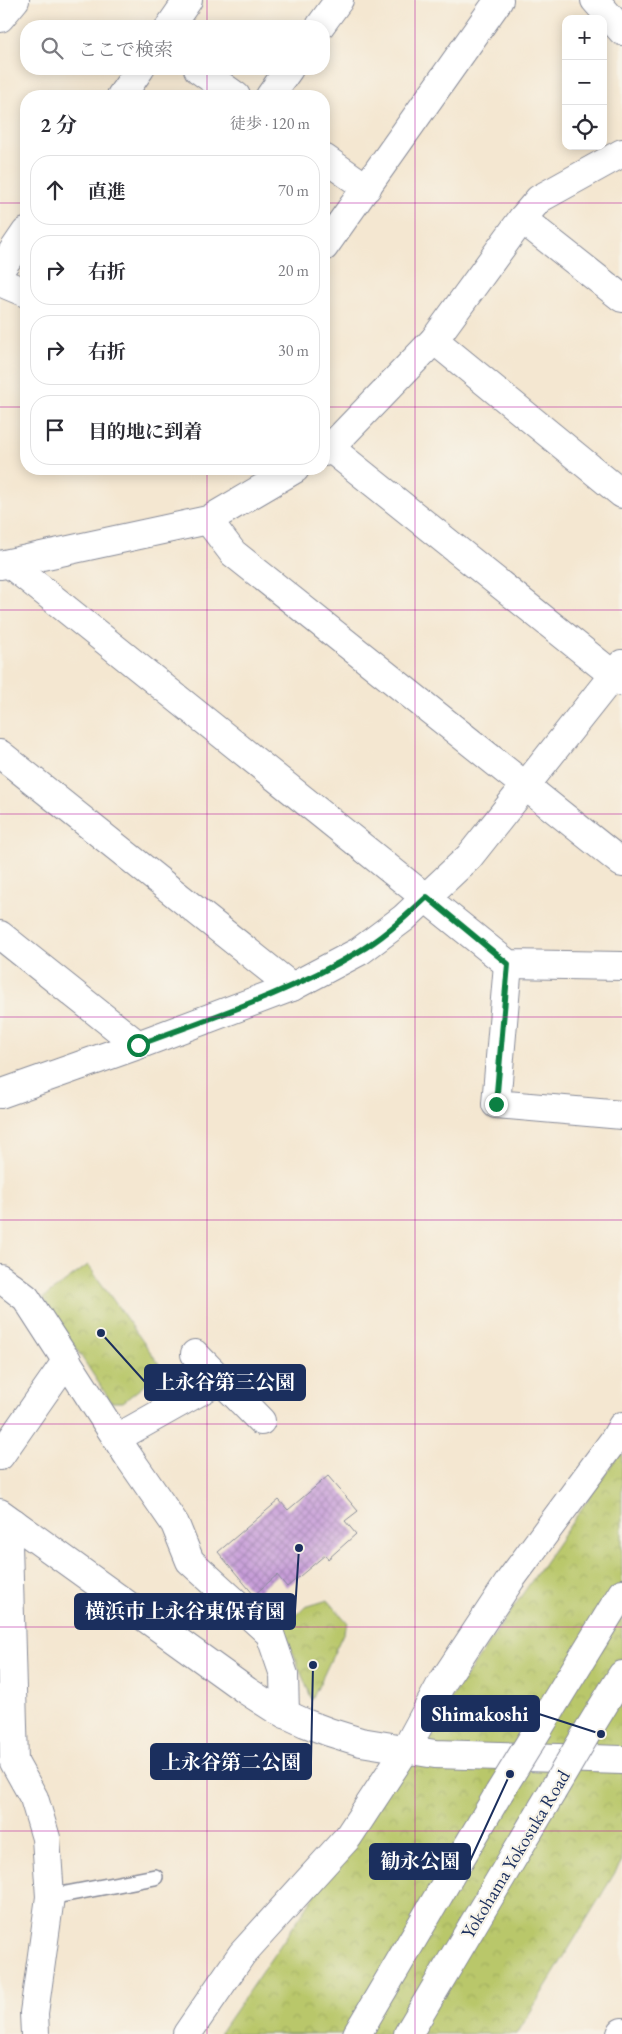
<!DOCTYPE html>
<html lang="ja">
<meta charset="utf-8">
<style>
:root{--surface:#fff;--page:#f2f2f3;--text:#2b2b33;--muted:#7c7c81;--line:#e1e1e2}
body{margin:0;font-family:"EB Garamond","Noto Serif JP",serif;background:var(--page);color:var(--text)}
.controls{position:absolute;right:15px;top:15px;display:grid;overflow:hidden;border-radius:10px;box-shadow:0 2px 12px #0003}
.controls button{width:45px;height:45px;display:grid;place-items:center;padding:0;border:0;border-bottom:1px solid var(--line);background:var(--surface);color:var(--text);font:25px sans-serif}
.stop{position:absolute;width:15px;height:15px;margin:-11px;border:4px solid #0b8043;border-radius:50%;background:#fff}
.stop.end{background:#0b8043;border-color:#fff;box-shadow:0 1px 5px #0008}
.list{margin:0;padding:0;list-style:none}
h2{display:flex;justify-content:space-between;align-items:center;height:65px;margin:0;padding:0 20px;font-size:21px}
h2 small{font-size:16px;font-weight:400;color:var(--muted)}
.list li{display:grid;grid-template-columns:32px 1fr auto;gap:15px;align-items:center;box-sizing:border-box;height:70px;margin:0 10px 10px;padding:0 10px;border:1px solid var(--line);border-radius:20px}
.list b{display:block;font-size:19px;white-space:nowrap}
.list em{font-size:16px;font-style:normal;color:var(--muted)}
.icon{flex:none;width:28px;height:28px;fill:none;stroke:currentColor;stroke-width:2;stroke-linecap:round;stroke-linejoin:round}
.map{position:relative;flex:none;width:622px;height:2034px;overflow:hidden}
.search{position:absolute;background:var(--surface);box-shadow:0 2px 12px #0003;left:20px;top:20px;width:310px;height:55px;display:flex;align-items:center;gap:12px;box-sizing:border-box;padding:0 18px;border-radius:20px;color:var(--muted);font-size:19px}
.panel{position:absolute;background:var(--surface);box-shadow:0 2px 12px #0003;left:20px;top:90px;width:310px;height:385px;border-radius:20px}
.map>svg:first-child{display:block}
.park{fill:url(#park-crowns);stroke:#6a7b64}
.building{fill:url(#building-cross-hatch)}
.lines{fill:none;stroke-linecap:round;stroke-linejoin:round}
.service-casing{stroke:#888b98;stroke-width:18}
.minor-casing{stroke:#888b98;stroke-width:30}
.tertiary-casing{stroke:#888b98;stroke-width:30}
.motorway-casing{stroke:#888b98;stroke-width:30}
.service{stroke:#fff;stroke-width:15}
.minor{stroke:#fff;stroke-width:28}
.tertiary{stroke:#fff;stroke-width:28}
.motorway{stroke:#fff;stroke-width:28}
.motorway-bridge-casing{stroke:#888b98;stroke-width:30;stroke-linecap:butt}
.motorway-bridge{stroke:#fff;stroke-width:28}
.route{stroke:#0b8043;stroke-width:6}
.grid{fill:none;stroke:#b5179e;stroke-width:1;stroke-opacity:0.55}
.labels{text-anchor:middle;stroke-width:4.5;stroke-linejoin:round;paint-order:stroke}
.street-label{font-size:19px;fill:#1b2f5e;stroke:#f7f3e8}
.leader{fill:none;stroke:#1b2f5e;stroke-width:2}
.callout-dot{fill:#1b2f5e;stroke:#f7f3e8;stroke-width:2}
.callout{fill:#1b2f5e;stroke:#1b2f5e;stroke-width:2}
.callout-label{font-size:20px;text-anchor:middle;font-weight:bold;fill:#fff}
</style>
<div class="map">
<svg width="622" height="2034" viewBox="0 0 622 2034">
<defs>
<pattern id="park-crowns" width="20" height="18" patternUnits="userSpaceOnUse" patternTransform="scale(1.25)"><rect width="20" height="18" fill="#b9c76a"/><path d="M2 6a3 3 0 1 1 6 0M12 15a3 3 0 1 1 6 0" fill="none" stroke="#9eab5e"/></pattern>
<pattern id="building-cross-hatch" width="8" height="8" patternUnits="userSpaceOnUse" patternTransform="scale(1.25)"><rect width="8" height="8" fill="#c497d8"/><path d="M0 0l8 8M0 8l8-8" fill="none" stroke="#9e7cb2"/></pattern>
</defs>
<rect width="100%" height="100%" fill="#f7f3e8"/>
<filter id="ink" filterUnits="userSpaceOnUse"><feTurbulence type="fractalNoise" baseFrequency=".02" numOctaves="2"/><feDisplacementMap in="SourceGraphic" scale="10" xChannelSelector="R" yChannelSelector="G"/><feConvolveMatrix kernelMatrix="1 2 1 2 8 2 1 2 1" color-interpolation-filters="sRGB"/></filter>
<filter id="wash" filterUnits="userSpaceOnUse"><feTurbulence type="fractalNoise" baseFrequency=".0096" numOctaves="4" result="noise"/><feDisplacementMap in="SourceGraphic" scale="20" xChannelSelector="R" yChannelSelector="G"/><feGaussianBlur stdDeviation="1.12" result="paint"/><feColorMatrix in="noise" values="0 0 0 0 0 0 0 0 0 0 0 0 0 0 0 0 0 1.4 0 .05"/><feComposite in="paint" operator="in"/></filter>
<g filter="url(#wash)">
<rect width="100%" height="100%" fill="#f4e7d1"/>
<g class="park">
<polygon points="88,1265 162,1368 156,1376 123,1402 111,1402 43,1298"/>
<polygon points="622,1450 622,1861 517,2034 219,2034"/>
<polygon points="328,1600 348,1623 312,1700 283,1629 305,1607"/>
</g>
<g id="blocks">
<polygon class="building" points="328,1476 358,1511 345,1521 356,1534 328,1559 325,1555 287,1587 277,1575 254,1595 218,1552 279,1500 288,1510"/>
</g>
</g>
<g filter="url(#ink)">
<use href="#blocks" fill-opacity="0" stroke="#888b98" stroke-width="1"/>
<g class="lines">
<g class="service-casing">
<polyline id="service" points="50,1897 155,1877"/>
</g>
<g class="minor-casing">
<g id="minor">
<polyline points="595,0 622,31"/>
<polyline points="0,18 15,0"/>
<polyline points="170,26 188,0"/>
<polyline points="320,26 339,0"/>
<polyline points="198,69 236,96"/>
<polyline points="121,96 140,69"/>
<polyline points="270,96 289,69"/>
<polyline points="324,158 367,188"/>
<polyline points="522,219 622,298"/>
<polyline points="324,247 499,0"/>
<polyline points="0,270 26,232"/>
<polyline points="0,282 26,293"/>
<polyline points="434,340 622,494"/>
<polyline points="330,448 622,682"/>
<polyline points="324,452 330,448 434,340 522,219 539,199 622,153"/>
<polyline points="208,520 233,553 622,863"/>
<polyline points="10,564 508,964 622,966"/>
<polyline points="0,565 208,520 295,469"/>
<polyline points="0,754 292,987"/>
<polyline points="0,935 138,1045"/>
<polyline points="508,964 496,1104 622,1115"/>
<polyline points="0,1278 26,1298 128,1456 175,1524 190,1561 270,1634 284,1675 285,1714"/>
<polyline points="195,1354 261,1421"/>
<polyline points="117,1438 220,1380"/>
<polyline points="0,1456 67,1360"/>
<polyline points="14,1523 8,1544 14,1762 34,1798 46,1838 50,1897 34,2013 35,2034"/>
<polyline points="187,2034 242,1954 348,1837 406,1749 440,1686 511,1579 614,1440 622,1426"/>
<polyline points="621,2034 622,2032"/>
</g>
</g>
<g class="tertiary-casing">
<g id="tertiary">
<polyline points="0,1094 138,1045 292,987 360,951 404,918 469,857 622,664"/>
<polyline points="0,1513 247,1691 275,1709 305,1723 329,1732 361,1742 435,1754 622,1760"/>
</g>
</g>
<g class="motorway-casing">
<g id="motorway">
<polyline points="539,1728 622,1593"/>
<polyline points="589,1729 622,1675"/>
<polyline points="357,2034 499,1793"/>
<polyline points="408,2034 552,1792"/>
</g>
</g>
<use href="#service" class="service"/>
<use href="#minor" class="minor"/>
<use href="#tertiary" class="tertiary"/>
<use href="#motorway" class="motorway"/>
<g class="motorway-bridge-casing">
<g id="motorway-bridge">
<polyline points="552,1792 589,1729"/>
<polyline points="499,1793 539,1728"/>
</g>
</g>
<use href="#motorway-bridge" class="motorway-bridge"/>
</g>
</g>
<g class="lines" filter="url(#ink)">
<path class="route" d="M 138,1045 C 212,1017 289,993 358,952 C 383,938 406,916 427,897 L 508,964 L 496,1104"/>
</g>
<path class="grid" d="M 207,0 L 207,26M 415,0 L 415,2034M 207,69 L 207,96M 0,203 L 26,203M 324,203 L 622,203M 0,407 L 26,407M 324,407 L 622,407M 207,469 L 207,2034M 0,610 L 622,610M 0,814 L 622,814M 0,1017 L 622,1017M 0,1220 L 622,1220M 0,1424 L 622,1424M 0,1627 L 622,1627M 0,1831 L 622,1831"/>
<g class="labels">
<g class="street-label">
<text transform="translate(515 1854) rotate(-59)" y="7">Yokohama Yokosuka Road</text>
</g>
</g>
<path class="leader" d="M101 1333L145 1382M299 1548L295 1611M601 1734L539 1714M313 1665L311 1762M510 1774L470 1861"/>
<g class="callout-dot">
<circle cx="101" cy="1333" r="5"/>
<circle cx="299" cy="1548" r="5"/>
<circle cx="601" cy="1734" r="5"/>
<circle cx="313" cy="1665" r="5"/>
<circle cx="510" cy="1774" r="5"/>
</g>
<g class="callout">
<rect x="145" y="1365" width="160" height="35" rx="5"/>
<rect x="75" y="1594" width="220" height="35" rx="5"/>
<rect x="422" y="1696" width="117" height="35" rx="5"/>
<rect x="151" y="1744" width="160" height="35" rx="5"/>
<rect x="370" y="1844" width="100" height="35" rx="5"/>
</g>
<g class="callout-label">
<text x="225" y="1389">上永谷第三公園</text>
<text x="185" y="1618">横浜市上永谷東保育園</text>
<text x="480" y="1721">Shimakoshi</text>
<text x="231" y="1769">上永谷第二公園</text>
<text x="420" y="1868">勧永公園</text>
</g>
</svg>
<div class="controls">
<button>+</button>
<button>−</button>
<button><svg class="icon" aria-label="locate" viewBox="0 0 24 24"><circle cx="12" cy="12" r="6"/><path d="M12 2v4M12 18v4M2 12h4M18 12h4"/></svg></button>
</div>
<div class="stop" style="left:138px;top:1045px"></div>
<div class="stop end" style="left:496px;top:1104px"></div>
<div class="search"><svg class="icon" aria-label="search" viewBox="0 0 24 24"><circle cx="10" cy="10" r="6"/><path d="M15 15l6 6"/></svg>ここで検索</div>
<section class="panel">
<h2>2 分<small>徒歩 · 120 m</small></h2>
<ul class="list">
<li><svg class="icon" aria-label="ahead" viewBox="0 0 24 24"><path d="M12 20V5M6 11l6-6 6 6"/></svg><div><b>直進</b></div><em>70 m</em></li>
<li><svg class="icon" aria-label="right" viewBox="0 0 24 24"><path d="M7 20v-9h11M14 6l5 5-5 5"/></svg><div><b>右折</b></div><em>20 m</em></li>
<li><svg class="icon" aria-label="right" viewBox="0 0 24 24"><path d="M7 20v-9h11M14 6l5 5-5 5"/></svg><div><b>右折</b></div><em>30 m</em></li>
<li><svg class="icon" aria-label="arrive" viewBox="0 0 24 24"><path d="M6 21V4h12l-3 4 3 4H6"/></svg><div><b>目的地に到着</b></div></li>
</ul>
</section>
</div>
